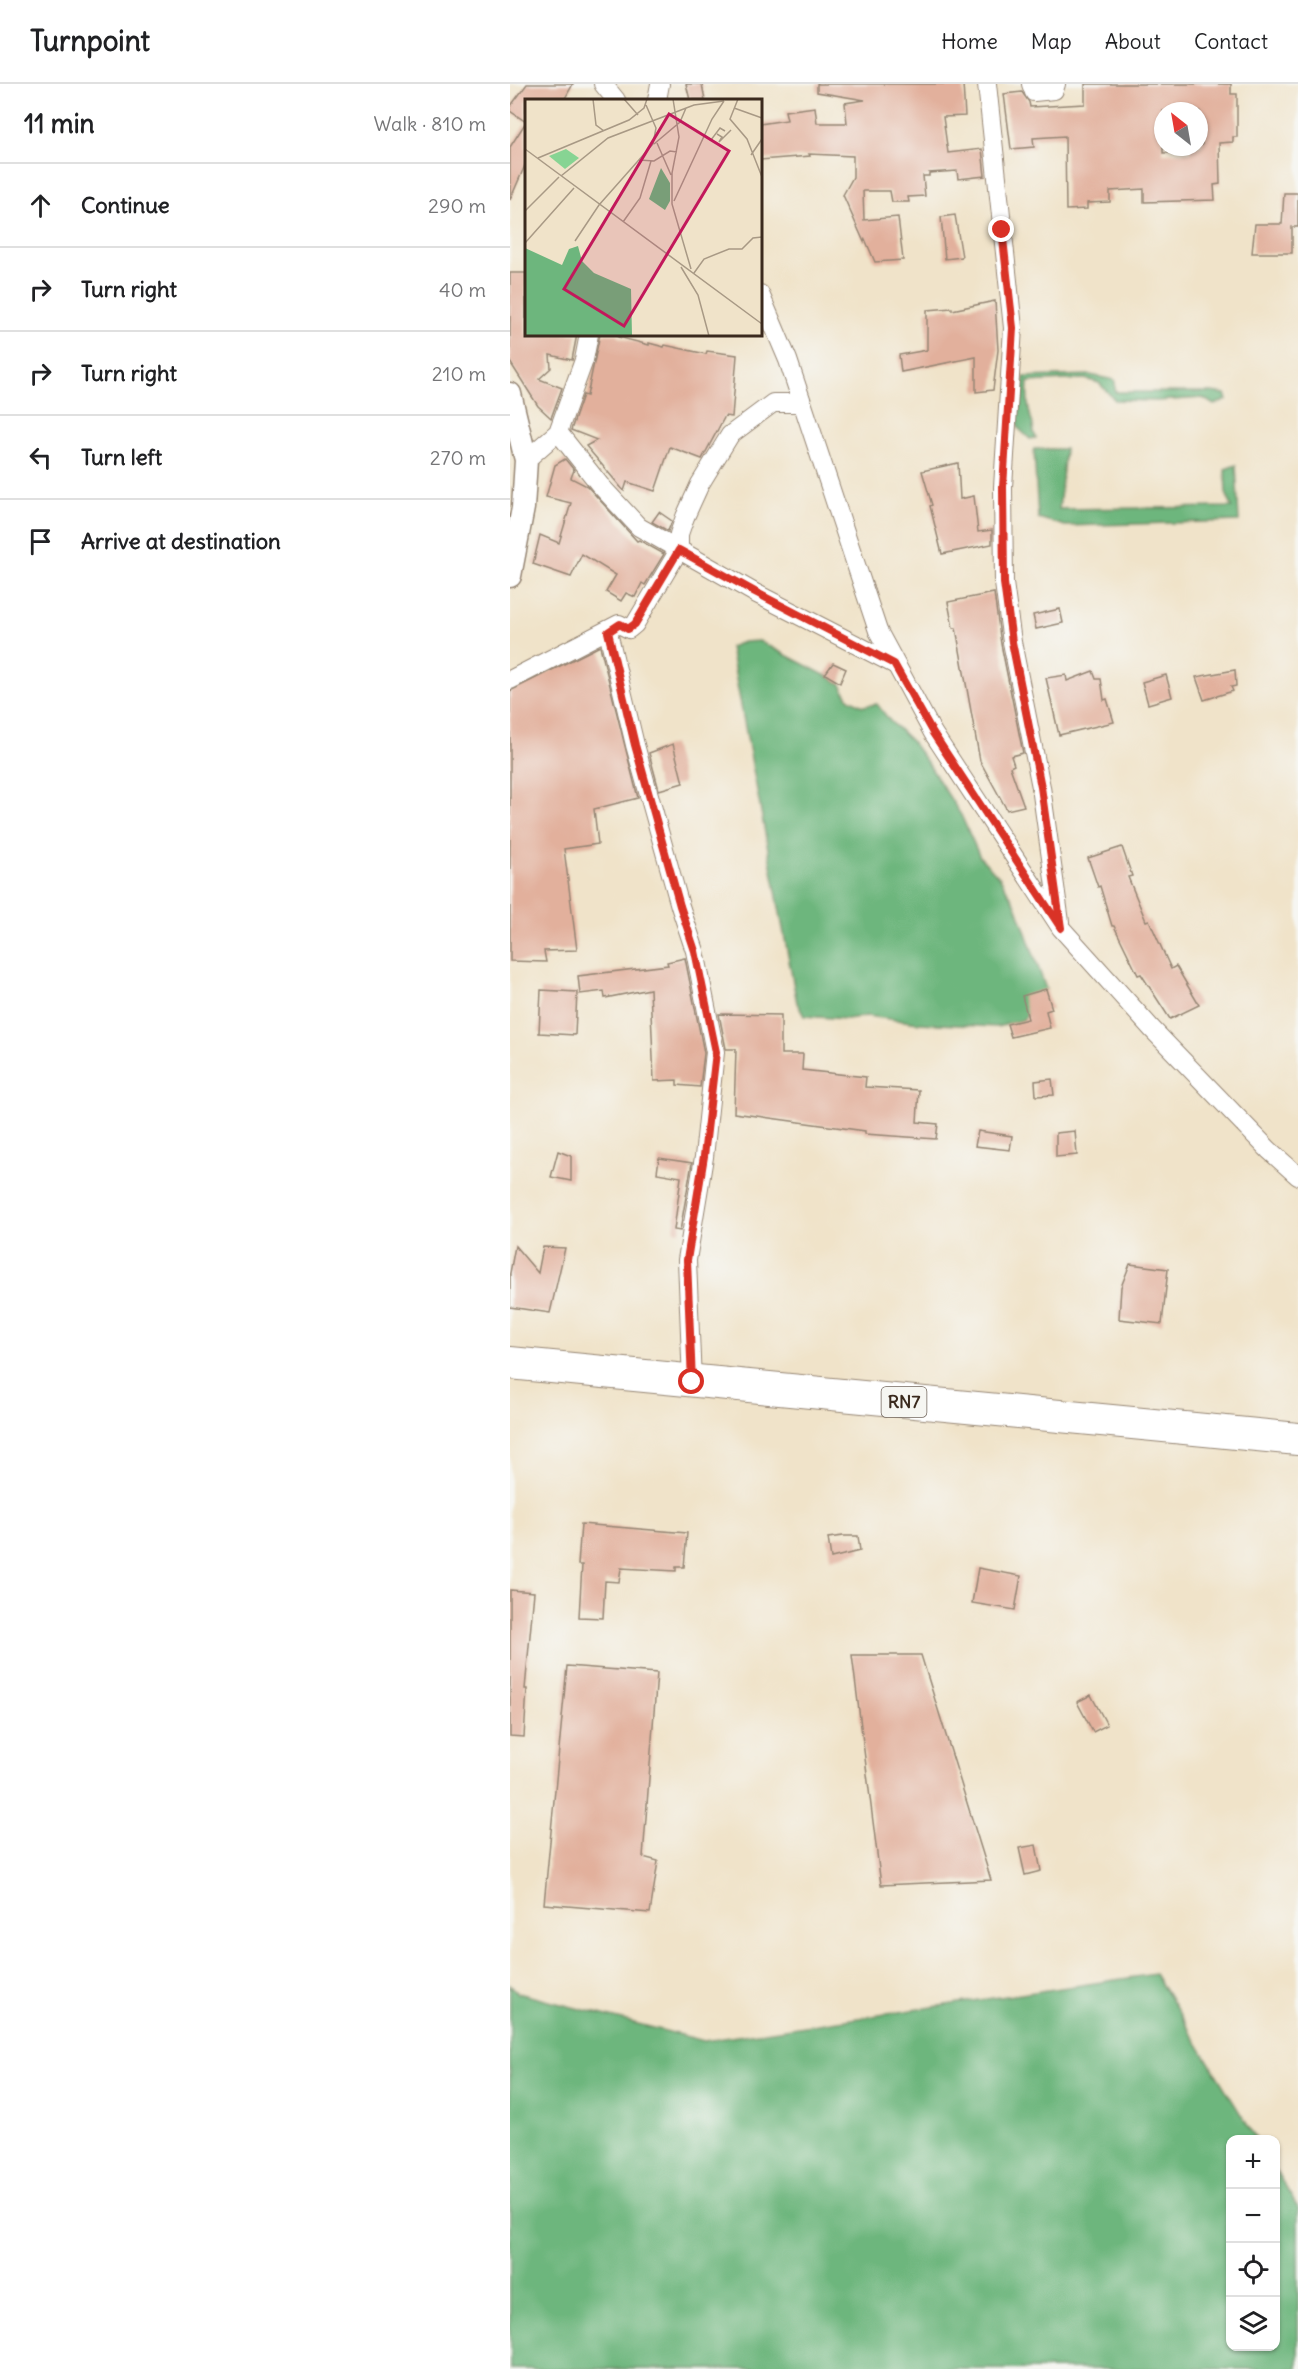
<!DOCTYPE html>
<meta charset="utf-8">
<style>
:root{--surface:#fff;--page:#f2f2f2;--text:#202124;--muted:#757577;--line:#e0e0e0}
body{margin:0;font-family:Delius,sans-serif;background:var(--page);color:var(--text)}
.controls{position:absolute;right:18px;bottom:18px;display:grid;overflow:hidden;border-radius:12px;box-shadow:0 2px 4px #0004}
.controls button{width:54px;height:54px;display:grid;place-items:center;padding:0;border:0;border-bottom:2px solid var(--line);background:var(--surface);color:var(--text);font:30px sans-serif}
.compass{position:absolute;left:644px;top:18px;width:54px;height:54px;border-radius:50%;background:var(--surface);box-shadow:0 2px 4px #0004;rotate:329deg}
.stop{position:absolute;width:18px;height:18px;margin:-14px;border:4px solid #d93025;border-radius:50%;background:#fff}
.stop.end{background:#d93025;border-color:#fff;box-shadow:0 2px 6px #0008}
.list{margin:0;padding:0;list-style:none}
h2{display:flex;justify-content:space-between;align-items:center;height:78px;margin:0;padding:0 24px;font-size:26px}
h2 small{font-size:20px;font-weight:400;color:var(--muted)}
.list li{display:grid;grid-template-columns:39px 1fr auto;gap:18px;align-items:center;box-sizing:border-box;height:84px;padding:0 24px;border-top:2px solid var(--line)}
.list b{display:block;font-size:22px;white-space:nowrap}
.list em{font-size:20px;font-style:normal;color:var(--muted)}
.icon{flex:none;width:33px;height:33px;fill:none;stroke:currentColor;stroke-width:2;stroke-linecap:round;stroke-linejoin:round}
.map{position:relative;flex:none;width:788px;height:2285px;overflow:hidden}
header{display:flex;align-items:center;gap:36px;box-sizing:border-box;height:84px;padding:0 30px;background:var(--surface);border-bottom:2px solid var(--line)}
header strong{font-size:28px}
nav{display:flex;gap:33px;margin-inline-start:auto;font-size:21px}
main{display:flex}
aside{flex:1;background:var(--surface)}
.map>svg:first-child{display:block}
.forest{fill:#6db67d;stroke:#54704e;stroke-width:1.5}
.building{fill:#e2b09c;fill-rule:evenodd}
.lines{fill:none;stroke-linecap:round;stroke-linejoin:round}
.minor-casing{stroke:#968674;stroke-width:20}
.tertiary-casing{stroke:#968674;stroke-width:25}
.trunk-casing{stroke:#968674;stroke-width:34}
.minor{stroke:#fff;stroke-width:18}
.tertiary{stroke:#fff;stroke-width:22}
.trunk{stroke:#fff;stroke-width:32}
.route{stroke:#d93025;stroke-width:8}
.labels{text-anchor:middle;stroke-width:4.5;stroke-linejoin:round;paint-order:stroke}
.shield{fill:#f6f6f2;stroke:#73675e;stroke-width:1.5}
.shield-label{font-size:18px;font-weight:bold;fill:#3b2a1e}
.inset-road{fill:none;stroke:#a89985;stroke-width:1.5}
.view{fill:#c2185b;fill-opacity:0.15;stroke:#c2185b;stroke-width:3}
.inset-edge{fill:none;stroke:#3b2a1e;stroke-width:3}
</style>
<header>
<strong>Turnpoint</strong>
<nav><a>Home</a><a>Map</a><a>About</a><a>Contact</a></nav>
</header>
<main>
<aside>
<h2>11 min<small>Walk · 810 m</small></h2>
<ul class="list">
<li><svg class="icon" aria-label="ahead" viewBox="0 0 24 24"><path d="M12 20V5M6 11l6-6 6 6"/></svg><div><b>Continue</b></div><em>290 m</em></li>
<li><svg class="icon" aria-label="right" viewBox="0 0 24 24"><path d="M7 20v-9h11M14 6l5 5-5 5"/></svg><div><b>Turn right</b></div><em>40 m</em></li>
<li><svg class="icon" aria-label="right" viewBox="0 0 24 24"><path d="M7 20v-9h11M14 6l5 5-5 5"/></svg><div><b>Turn right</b></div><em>210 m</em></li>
<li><svg class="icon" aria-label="left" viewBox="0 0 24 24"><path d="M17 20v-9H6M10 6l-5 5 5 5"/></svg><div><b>Turn left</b></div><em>270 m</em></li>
<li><svg class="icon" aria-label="arrive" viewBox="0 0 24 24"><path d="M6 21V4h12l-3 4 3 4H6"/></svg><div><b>Arrive at destination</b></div></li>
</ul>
</aside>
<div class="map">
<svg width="788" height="2285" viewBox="0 0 788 2285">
<rect width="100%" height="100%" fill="#f6f6f2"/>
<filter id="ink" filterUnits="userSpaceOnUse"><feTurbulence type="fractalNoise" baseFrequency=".0167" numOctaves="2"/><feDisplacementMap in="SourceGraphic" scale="12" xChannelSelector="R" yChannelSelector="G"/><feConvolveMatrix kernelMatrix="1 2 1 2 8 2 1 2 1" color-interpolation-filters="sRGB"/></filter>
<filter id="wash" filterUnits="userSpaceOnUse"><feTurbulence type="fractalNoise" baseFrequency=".008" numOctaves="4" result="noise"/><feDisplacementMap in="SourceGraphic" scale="24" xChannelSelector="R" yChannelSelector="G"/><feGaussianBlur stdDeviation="1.35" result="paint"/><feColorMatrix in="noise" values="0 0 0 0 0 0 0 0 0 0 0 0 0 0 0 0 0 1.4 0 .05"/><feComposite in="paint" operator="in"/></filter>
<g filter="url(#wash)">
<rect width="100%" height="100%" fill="#f0e3c9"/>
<g class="forest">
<path d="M 580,291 L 605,296 L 605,308 L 701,308 L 715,310 L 717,316 L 704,321 L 693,314 L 647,317 L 605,316 L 589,299 L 575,295 L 518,298 C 517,311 517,322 521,334 C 524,340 522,346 526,354 L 520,355 L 508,344 L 507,331 L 511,321 L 514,293 Z"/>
<polygon points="524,365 555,365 549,425 722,423 716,409 715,385 726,381 729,437 555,442 528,434"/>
<polygon points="249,557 330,599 339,615 353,622 367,620 380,637 401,657 419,681 451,731 470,773 490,794 506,821 536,905 513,936 487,943 409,939 357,932 337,935 294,932 287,919 220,563 233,558"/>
<polygon points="645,1890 746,2055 720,2056 720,2262 766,2262 766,2087 788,2124 788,2285 0,2285 0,1901 8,1909 194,1957"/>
</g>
<g id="blocks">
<g class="building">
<polygon points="17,0 63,0 54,16 16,16 16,79 0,116 0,63 16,38 0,27 0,23"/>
<polygon points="176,0 192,0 195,16 180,16"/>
<polygon points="307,0 453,0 455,32 433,33 438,69 472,65 475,92 448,95 447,87 419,89 419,92 413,92 415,112 398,113 399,118 382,118 380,107 353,107 354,136 388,133 393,176 365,178 355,155 354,158 333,111 343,93 343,72 299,70 300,72 250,76 250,40 277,36 275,27 305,23 307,39 337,39 335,19 355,16 307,8"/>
<path d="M 575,0 L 721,0 L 721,10 L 727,10 L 727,53 L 723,53 L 723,58 L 709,59 L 710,100 L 704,101 L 705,116 L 634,118 L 634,105 L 600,107 L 600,118 L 577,119 L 577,125 L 556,126 L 555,52 L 523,54 L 524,63 L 501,65 L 494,10 L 512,8 L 519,18 L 520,23 L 575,20 ZM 653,27 L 690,27 L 692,61 L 680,63 L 680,68 L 653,69 Z"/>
<polygon points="774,109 788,109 788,143 782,143 782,169 742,169 745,140 772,140"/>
<polygon points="445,131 452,173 435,175 431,133"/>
<polygon points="0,189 16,189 16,250 67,250 62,276 40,271 41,284 29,295 52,304 41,334 28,322 0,278"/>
<polygon points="485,217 488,266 483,306 466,308 466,273 391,288 389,271 417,266 417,226 442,224 442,226"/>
<polygon points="90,250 108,250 108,253 139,261 139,259 154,263 155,261 196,270 197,267 227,271 222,333 215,332 192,375 160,363 145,407 117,398 114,407 76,362 87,356 61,346 73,311 77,312"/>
<polygon points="55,375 64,386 61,394 77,402 127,457 129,456 154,470 135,501 132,499 125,513 116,509 111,517 96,508 106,491 72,470 61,493 23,480 30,451 49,459 61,419 36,413 45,381"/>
<polygon points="448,379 450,415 464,412 468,448 482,446 482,460 432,470 420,422 422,421 412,387"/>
<polygon points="149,428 162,437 158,447 142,438"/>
<polygon points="484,509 491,560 513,669 501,672 504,681 500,683 514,722 497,726 470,677 446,544 443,544 438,518"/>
<polygon points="550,525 553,539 526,545 523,531"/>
<polygon points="90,562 128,714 84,725 88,760 54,765 67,866 34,867 36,878 0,877 0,607"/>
<polygon points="323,579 336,585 330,599 315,590"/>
<polygon points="725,586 726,602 721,603 723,607 694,616 686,593"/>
<polygon points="583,587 586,595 591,595 594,616 597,615 604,638 549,651 536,594 556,591 557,597"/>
<polygon points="656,591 662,613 638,620 632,598"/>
<polygon points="163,660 173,699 149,706 139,669"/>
<polygon points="612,763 622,792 618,793 636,837 639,836 661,885 666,882 689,921 660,935 631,890 628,891 604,842 602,842 590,802 588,803 578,774"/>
<polygon points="175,874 194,969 190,1003 167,1001 167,996 144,997 140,905 95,914 94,907 70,910 68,892 158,881 157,878"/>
<polygon points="536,905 542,925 536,927 540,944 501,953 497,940 518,935 512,912"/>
<polygon points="31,906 67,908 65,951 29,949"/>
<polygon points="209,930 271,931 271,970 293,970 292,986 356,993 355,1003 409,1006 407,1038 428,1040 426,1055 355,1050 355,1047 224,1029 226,965 216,965"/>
<polygon points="542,995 544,1011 526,1012 525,997"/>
<polygon points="468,1047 502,1052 500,1066 465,1062"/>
<polygon points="565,1047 567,1071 546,1073 546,1049"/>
<polygon points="48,1067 61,1072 61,1097 41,1093"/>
<polygon points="149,1074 182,1079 170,1147 164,1146 171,1093 147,1089"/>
<polygon points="5,1162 28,1189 33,1163 55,1164 40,1229 0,1223 0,1189"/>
<polygon points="620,1180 658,1185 652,1240 609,1235 611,1203"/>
<polygon points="71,1440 177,1449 174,1483 166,1483 166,1487 111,1484 109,1498 95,1497 93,1534 69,1533 72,1481 68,1481"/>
<polygon points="333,1452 348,1452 350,1467 321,1474 318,1454"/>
<polygon points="468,1484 511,1492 505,1526 462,1519"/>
<polygon points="0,1506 24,1508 15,1605 17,1605 14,1653 0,1652"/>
<polygon points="342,1571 411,1571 481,1796 371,1801"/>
<polygon points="57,1582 147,1589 133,1773 148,1777 140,1829 34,1820"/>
<polygon points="581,1611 597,1641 583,1648 567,1618"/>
<polygon points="526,1761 531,1787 515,1791 509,1764"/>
</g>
</g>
</g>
<g filter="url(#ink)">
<use href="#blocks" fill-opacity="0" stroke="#968674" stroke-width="1.5"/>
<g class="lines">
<g class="minor-casing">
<g id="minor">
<polyline points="93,0 106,16"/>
<polyline points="477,0 503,244 493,403 494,499 502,558 531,703 550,838"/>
<polyline points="521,0 524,8 544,6 546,0"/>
<polyline points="147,16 150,0"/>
<polyline points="250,210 278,276 368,547 423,649 551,844 642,945 759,1066 788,1092"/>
<polyline points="48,348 90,401 129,443 245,509 384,580"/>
<polyline points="16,376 48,348 74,276 79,250"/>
<polyline points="98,548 125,661 170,822 185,867 205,968 194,1073 177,1176 182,1298"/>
<polyline points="0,596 109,540 119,545 125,540 169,466 169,450 175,433 190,400 220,351 263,319 292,319"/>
</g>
</g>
<g class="tertiary-casing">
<polyline id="tertiary" points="0,310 16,376 13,424 0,492"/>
</g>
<g class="trunk-casing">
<polyline id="trunk" points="0,1279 788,1355"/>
</g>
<use href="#minor" class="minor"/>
<use href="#tertiary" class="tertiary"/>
<use href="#trunk" class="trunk"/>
</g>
</g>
<g class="lines" filter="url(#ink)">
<polyline class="route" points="182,1298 177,1176 194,1072 206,968 185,867 170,822 125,661 98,548 110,540 118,545 125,540 169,466 245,508 384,580 423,649 551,844 531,703 502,558 494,499 493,403 503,244 492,146"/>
</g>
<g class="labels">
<rect class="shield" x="371.5" y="1303" width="45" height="30" rx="4.5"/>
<g class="shield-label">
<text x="394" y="1324">RN7</text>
</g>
</g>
<g transform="translate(15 15)">
<rect width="237" height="237" fill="#f0e3c9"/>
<path d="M 41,50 L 54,59 L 40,70 L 24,57 Z" fill="#87d493"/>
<path d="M 136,69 L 145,84 L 145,102 L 140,111 L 124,100 ZM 53,147 L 57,162 L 69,174 L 106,190 L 107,237 L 0,237 L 0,149 L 37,166 L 44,150 Z" fill="#6db67d"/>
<path class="inset-road" d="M 68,0 L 71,26 L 79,32M 99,0 L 113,16M 148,0 L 154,38 L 147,74 L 147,105 L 166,170M 213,0 L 205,20 L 222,40 L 237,78M 209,9 L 237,19M 192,35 L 197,38 L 194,43 L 206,31M 181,37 L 186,41 L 195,29 L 200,32M 132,44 L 146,76M 129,45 L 155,23 L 161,9M 0,50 L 237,225M 226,56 L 237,40M 13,59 L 104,21 L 119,9 L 122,0M 114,61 L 129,62 L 145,52 L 152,53M 36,77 L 83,39 L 169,6 L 199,2M 149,102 L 187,20 L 199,2M 0,112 L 34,78M 98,123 L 115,99 L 126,62M 50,142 L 74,106 L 128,45 L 131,29 L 121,6M 0,144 L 49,89M 156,168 L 173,196 L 184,237M 169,174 L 179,160 L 204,150 L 217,150 L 228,139 L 237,138"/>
<path class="view" d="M 144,15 L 204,52 L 99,227 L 39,190 Z"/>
<rect width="237" height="237" class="inset-edge"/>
</g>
</svg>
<div class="controls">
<button>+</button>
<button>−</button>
<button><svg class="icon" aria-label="locate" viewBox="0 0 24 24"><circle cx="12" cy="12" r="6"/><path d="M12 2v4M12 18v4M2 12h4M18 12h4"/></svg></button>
<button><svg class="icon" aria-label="layers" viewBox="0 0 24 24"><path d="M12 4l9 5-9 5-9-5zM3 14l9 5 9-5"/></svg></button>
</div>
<svg class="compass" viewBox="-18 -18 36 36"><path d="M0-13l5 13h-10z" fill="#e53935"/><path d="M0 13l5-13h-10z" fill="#757577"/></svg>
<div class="stop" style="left:182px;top:1298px"></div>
<div class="stop end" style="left:492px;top:146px"></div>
</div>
</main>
